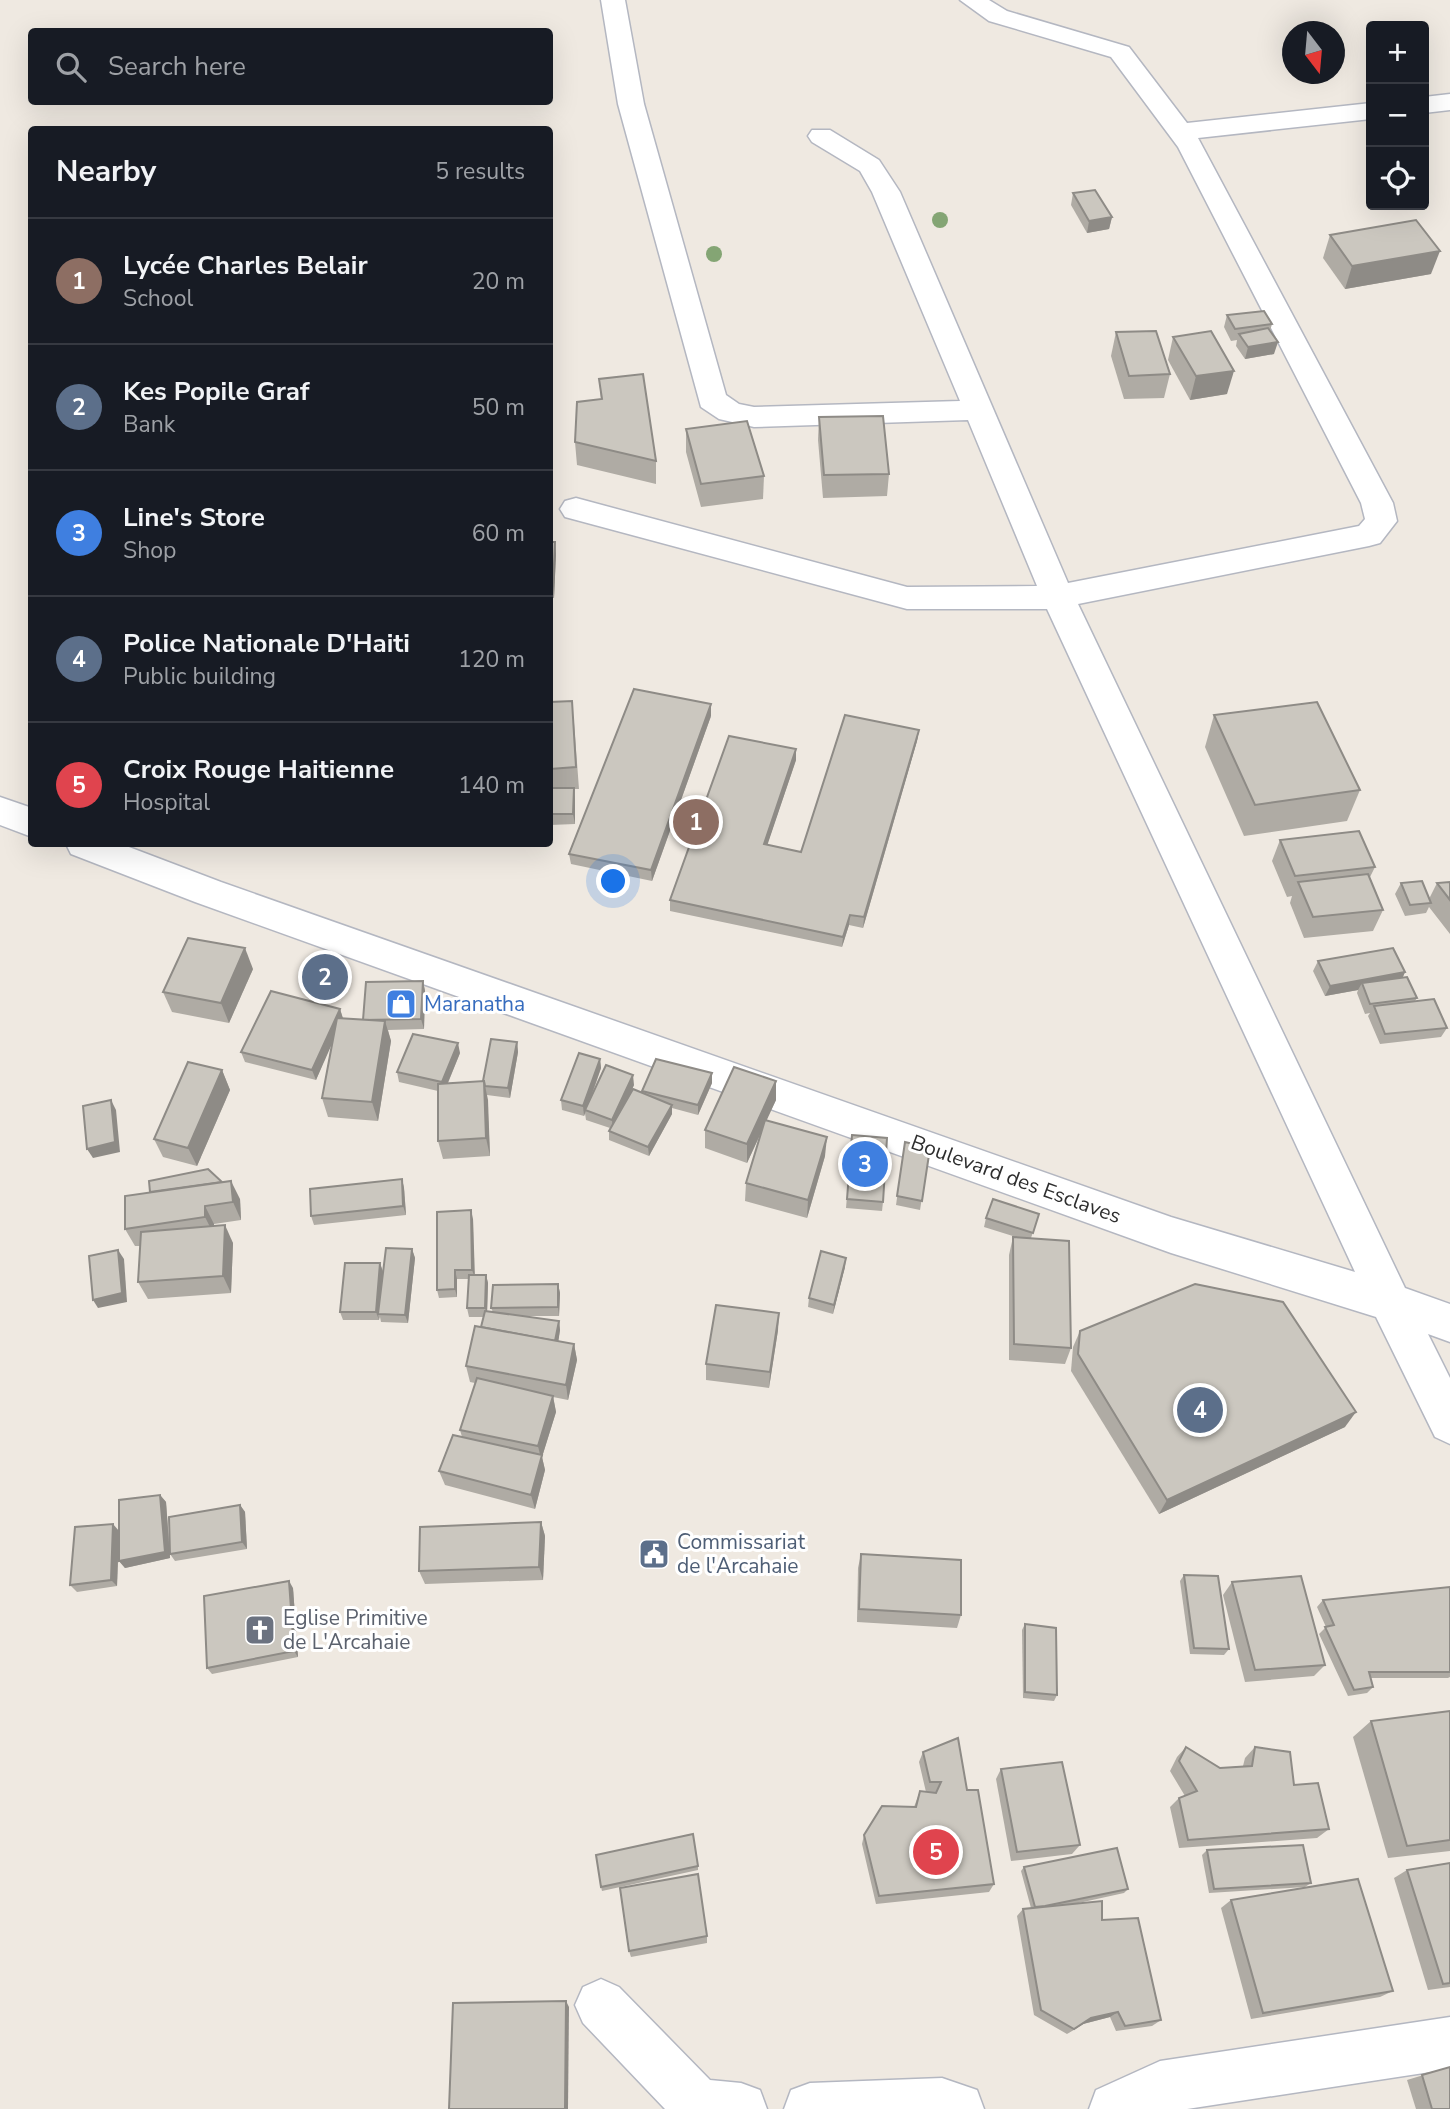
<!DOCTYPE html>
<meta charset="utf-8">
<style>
:root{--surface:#171b24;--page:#20242c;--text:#f1f3f6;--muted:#9ea1a6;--line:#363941;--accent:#4264fb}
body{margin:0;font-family:"Nunito Sans",sans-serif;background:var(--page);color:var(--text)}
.controls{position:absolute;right:21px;top:21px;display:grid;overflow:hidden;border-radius:7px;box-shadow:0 7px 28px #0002}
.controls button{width:63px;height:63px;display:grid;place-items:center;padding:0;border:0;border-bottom:2px solid var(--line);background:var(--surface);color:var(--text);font:35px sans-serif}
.compass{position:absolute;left:1282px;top:21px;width:63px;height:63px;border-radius:50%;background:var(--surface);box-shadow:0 7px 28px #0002;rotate:164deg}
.you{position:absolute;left:614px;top:882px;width:24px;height:24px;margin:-18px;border:5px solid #fff;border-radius:50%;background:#1a73e8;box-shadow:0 0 0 10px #1a73e833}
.badge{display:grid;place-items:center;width:46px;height:46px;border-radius:50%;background:var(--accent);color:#fff;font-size:23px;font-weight:700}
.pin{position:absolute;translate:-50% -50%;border:4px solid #fff;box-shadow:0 2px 7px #0006}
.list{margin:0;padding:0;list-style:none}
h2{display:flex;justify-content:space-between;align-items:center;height:91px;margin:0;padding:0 28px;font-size:30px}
h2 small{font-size:23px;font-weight:400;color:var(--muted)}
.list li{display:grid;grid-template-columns:46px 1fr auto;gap:21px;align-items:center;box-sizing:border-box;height:126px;padding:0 28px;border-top:2px solid var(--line)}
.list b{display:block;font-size:26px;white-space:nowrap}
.list p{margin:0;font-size:23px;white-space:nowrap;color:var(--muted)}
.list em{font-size:23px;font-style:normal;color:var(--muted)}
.icon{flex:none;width:38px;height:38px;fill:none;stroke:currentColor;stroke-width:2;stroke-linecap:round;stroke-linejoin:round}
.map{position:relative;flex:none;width:1450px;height:2109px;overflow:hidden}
.search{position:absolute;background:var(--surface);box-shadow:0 7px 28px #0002;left:28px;top:28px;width:525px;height:77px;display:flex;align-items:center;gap:18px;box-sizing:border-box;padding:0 24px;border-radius:7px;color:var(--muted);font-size:26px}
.panel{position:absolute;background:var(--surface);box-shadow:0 7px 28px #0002;left:28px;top:126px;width:525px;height:721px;border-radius:7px}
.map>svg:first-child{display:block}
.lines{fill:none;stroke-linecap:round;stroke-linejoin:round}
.minor-casing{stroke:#b4b7c1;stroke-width:3}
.minor{fill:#fff;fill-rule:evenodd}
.tree{fill:#84a574}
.wall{fill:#afaba4}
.shaded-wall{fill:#8e8b86}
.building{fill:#cbc7bf;stroke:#8e8b86;stroke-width:2}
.labels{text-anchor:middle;stroke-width:6;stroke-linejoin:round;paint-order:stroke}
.shop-label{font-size:21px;fill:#366cbe;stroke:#fff;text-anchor:start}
.street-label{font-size:21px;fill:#2e2e2e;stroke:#fff}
.service-label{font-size:21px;fill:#4e5e75;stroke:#fff;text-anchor:start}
.worship-label{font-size:21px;fill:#5b616d;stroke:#fff;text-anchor:start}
</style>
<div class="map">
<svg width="1450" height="2109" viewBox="0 0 1450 2109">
<rect width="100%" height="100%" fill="#efe9e1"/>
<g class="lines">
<g class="minor-casing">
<g id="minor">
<polygon points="601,0 625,0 644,104 726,395 739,404 754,407 960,401 872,192 860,171 812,142 808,136 812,130 830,130 879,160 900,192 1068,583 1359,526 1365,519 1361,503 1178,147 1111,57 989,21 960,0 989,0 1007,11 1129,47 1187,123 1371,103 1371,119 1198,138 1393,503 1397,521 1380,543 1369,546 1078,604 1405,1288 1450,1304 1450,1342 1428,1334 1450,1378 1450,1444 1435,1437 1376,1317 1171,1253 195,902 71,854 66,844 121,844 221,882 1171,1217 1355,1272 1047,609 907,609 565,517 560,509 565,501 576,498 907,587 1037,586 968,420 754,427 719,419 701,407 618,104"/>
<polygon points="1450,94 1450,110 1424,113 1424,97"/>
<polygon points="0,797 32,808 32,837 0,825"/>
<polygon points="601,1979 619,1987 710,2080 741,2083 760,2090 767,2109 665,2109 583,2023 575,2005 583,1987"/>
<polygon points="1450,2017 1450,2069 1187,2109 1089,2109 1096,2090 1160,2061"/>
<polygon points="942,2078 977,2090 984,2109 784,2109 791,2090 810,2083"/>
</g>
</g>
<use href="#minor" class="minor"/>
</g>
<g class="tree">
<circle cx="940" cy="220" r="8"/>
<circle cx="714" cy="254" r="8"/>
</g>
<g class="wall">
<polygon points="1073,193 1112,217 1109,229 1087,233 1071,205"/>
<polygon points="1330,235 1431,274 1345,289 1323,258"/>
<polygon points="1227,315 1272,324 1270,331 1274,354 1245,359 1236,346 1237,340 1231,341 1224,327"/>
<polygon points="1116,332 1170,374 1164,398 1124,399 1111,356"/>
<polygon points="1173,337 1227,394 1190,400 1168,360"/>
<polygon points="599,379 656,461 656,484 577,465 575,442 601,399"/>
<polygon points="819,417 889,474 887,496 823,498 818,440"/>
<polygon points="686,429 764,476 763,499 701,507 686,452"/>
<polygon points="550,490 553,501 552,542 555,542 556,554 554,598 550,598"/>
<polygon points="550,702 574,723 579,789 575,789 575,824 550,825"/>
<polygon points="1214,715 1360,790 1347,821 1244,836 1205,747"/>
<polygon points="711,716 652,881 571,864 569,854"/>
<polygon points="919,730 917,741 863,928 849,925 842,947 670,911 670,900 796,749 796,760 767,845 801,852"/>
<polygon points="1280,840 1375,867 1369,879 1383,910 1373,931 1304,938 1290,903 1292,896 1287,897 1272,861"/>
<polygon points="1450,882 1450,934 1429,907 1426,913 1405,916 1395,894 1401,883 1429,899 1437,883"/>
<polygon points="1318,961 1405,972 1403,977 1417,998 1415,1001 1447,1028 1441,1037 1380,1044 1368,1016 1370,1013 1365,1014 1357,993 1358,990 1325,996 1313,971"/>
<polygon points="253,969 229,1023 172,1012 163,992"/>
<polygon points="423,981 425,991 424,1029 388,1030 391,1041 378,1121 328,1117 322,1098 332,1042 316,1080 245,1062 241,1052 340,1009 343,1018 364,1020"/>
<polygon points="517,1042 518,1052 510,1098 487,1095 490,1156 443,1159 438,1141 438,1091 399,1082 397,1072 460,1053 448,1083 483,1081"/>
<polygon points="600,1059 601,1068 590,1101 634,1085 629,1095 642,1093 642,1091 712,1083 698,1115 672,1108 672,1114 649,1156 609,1140 609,1131 610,1128 586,1120 585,1113 584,1116 562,1110 561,1100"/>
<polygon points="222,1070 230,1090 197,1166 163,1157 154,1139"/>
<polygon points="776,1081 776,1100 766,1120 825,1156 807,1218 745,1201 746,1183 761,1133 747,1163 705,1148 705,1130"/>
<polygon points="852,1135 883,1202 882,1211 846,1208"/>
<polygon points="905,1142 930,1148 920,1210 896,1205"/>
<polygon points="402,1179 404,1188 406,1215 314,1225 311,1216"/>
<polygon points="125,1196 240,1199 241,1220 214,1224 214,1226 233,1243 231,1293 148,1299 138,1282 140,1246 135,1246 125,1229"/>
<polygon points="1039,1214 1031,1238 1071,1348 1065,1364 1009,1360 1009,1255 1013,1237 1016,1237 984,1227 986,1218"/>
<polygon points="473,1219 474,1275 486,1275 488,1283 487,1311 493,1312 491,1308 558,1284 560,1293 559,1316 521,1316 559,1321 560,1330 558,1341 574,1344 577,1360 568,1400 553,1397 556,1412 542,1457 545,1470 535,1509 445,1485 439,1471 462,1437 460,1430 475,1383 470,1382 466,1366 481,1327 484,1317 469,1317 467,1308 469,1279 457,1279 457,1297 439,1298 437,1290"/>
<polygon points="412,1249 415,1258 408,1323 381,1322 380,1317 379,1320 343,1320 340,1312 380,1263 383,1272"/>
<polygon points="845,1267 833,1314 808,1307 809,1298"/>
<polygon points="778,1330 769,1388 706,1380 706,1364"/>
<polygon points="1080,1331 1345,1427 1159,1514 1071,1371 1073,1347"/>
<polygon points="160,1495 166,1502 170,1552 240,1505 245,1512 247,1549 175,1561 170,1554 170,1558 125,1568 119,1561"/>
<polygon points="541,1522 545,1536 543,1580 425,1584 419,1571"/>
<polygon points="119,1531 117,1586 77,1592 70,1585"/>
<polygon points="861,1554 961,1615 957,1628 857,1622 858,1568"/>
<polygon points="1184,1575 1229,1649 1224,1655 1190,1654 1180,1581"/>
<polygon points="1232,1582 1325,1665 1314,1676 1245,1682 1223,1595"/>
<polygon points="1450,1587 1450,1677 1448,1678 1371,1678 1373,1687 1367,1693 1348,1696 1319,1634 1326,1627 1317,1607 1323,1600"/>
<polygon points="293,1588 298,1657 212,1674 207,1668"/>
<polygon points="1025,1624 1057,1695 1054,1701 1023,1698 1022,1630"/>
<polygon points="1450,1711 1450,1851 1388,1858 1353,1737 1371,1721"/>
<polygon points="1186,1747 1220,1768 1243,1766 1245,1758 1255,1747 1294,1785 1329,1829 1317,1838 1179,1848 1170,1807 1179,1798 1185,1796 1170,1771 1177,1757"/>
<polygon points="923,1752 967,1790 994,1884 989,1892 876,1904 862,1844 864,1835 914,1807 920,1791 926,1792 919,1762"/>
<polygon points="1001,1769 1080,1845 1072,1854 1011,1861 996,1779"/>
<polygon points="1207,1850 1311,1883 1305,1887 1209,1893 1202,1855"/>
<polygon points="1450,1863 1450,1987 1428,1990 1394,1878 1407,1870"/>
<polygon points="698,1866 698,1870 602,1891 601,1887"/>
<polygon points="1024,1867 1128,1889 1124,1893 1074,1904 1102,1920 1161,2020 1152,2026 1116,2031 1110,2017 1083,2024 1067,2034 1034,2015 1017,1916 1023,1909 1031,1908 1021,1871"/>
<polygon points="1231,1900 1393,1991 1380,1997 1251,2019 1221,1908"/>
<polygon points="707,1936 707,1943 631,1957 629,1951"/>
<polygon points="1450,2067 1450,2109 1416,2109 1407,2080"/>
</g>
<g class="shaded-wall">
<polygon points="1112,217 1109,229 1087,233 1089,221"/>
<polygon points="1440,251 1431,274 1345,289 1352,266"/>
<polygon points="1278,342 1274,354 1245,359 1248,347"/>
<polygon points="1234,371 1227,394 1190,400 1196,376"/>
<polygon points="550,453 551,465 550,489"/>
<polygon points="552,490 553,501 551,547 550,535"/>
<polygon points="555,542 556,554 554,598 553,586"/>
<polygon points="711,704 711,716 652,881 651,870"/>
<polygon points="919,730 917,741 863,928 864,917"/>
<polygon points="796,749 796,760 764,855 764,844"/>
<polygon points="574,788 575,799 575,824 573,814"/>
<polygon points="850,915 849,925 842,947 843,937"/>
<polygon points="245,948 253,969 229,1023 221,1003"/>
<polygon points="1405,972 1400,983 1362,983 1358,990 1325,996 1330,986"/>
<polygon points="423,981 425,991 424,1029 421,1019"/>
<polygon points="340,1009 343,1019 316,1080 312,1070"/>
<polygon points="385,1021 391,1041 378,1121 372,1102"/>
<polygon points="517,1042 518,1052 510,1098 508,1088"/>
<polygon points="458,1043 460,1053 444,1092 442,1082"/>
<polygon points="600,1059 601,1068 584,1116 583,1106"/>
<polygon points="222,1070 230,1090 197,1166 188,1148"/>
<polygon points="712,1073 712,1083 698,1115 698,1105"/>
<polygon points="633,1075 634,1085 613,1130 612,1120"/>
<polygon points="484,1081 488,1100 490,1156 486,1138"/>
<polygon points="776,1081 776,1100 747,1163 747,1144"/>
<polygon points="111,1100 116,1110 120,1152 93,1158 87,1149"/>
<polygon points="672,1105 672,1114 649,1156 648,1147"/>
<polygon points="827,1137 825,1156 807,1218 808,1200"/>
<polygon points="402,1179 404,1188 406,1215 403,1206"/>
<polygon points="231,1181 240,1199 241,1220 233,1202"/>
<polygon points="205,1206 214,1224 214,1235 205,1217"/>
<polygon points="471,1210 473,1219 475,1278 472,1270"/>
<polygon points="225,1225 233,1243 231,1293 223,1276"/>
<polygon points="412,1249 415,1258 408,1323 405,1315"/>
<polygon points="118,1250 124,1259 127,1302 98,1308 93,1300"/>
<polygon points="846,1258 845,1267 833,1314 834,1305"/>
<polygon points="380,1263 383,1272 378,1314 379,1320 376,1312"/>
<polygon points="455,1270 457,1279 457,1297 455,1289"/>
<polygon points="486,1275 488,1283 487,1316 485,1308"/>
<polygon points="558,1284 560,1293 559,1316 558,1307"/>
<polygon points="779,1313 778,1330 769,1388 770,1372"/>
<polygon points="559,1321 560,1330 557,1351 555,1343"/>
<polygon points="574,1344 577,1360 568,1400 566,1385"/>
<polygon points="553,1396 556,1412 542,1457 545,1470 535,1509 531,1495 541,1459 538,1446"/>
<polygon points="1356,1412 1345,1427 1159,1514 1167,1500"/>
<polygon points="160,1495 166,1502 170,1558 125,1568 119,1561"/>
<polygon points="240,1505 245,1512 247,1549 242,1542"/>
<polygon points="541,1522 545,1536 543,1580 539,1567"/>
<polygon points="113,1524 119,1531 117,1586 111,1580"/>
<polygon points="289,1581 293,1588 298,1657 294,1651"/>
<polygon points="566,2001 569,2007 568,2109 565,2109"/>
<polygon points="1118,2012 1110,2017 1083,2024 1067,2034 1091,2018"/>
</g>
<g class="building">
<polygon points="1095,190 1112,217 1089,221 1073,193"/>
<polygon points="1416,220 1440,251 1352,266 1330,235"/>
<polygon points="1264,311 1272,324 1235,329 1227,315"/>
<polygon points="1268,328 1278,342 1248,347 1239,334"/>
<polygon points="1156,331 1170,374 1129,376 1116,332"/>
<polygon points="1211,331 1234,371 1196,376 1173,337"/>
<polygon points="643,374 656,461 575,442 577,402 602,399 599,379"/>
<polygon points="883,416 889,474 824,475 819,417"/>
<polygon points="747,421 764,476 701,484 686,429"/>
<polygon points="550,490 552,490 550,535"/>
<polygon points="550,542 555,542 553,586 550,586"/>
<polygon points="634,689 711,704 651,870 569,854"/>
<polygon points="572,701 576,767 550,769 550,702"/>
<polygon points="1317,702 1360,790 1255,805 1214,715"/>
<polygon points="845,715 919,730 864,917 850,915 843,937 670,900 729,736 796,749 764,844 801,852"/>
<polygon points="550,788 574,788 573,814 550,814"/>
<polygon points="1359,831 1375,867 1295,876 1280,840"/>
<polygon points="1368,874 1383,910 1313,917 1298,882"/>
<polygon points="1422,881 1431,903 1410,905 1401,883"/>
<polygon points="1450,882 1450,900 1437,883"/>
<polygon points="188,938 245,948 221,1003 163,992"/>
<polygon points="1393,948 1405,972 1330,986 1318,961"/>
<polygon points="1407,977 1417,998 1370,1004 1362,983"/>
<polygon points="423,981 421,1019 363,1020 366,982"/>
<polygon points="271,991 340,1009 312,1070 241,1052"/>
<polygon points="1434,999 1447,1028 1385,1034 1374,1006"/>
<polygon points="337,1018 385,1021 372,1102 322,1098"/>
<polygon points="413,1034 458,1043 442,1082 397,1072"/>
<polygon points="491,1039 517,1042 508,1088 485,1086 484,1081 483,1081"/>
<polygon points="579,1053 600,1059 583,1106 561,1100"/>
<polygon points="656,1059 712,1073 698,1105 642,1091"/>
<polygon points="188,1062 222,1070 188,1148 154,1139"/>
<polygon points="606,1065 633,1075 612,1120 585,1110"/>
<polygon points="734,1067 776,1081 747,1144 705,1130"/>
<polygon points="484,1081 486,1138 438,1141 438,1084"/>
<polygon points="633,1089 672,1105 648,1147 609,1131"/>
<polygon points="111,1100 115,1142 87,1149 83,1106"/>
<polygon points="765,1120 827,1137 808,1200 746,1183"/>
<polygon points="852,1135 887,1138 883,1202 847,1199"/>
<polygon points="905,1142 930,1148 922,1201 897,1196"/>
<polygon points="208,1169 222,1182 150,1192 149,1181"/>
<polygon points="402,1179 403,1206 311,1216 310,1189"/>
<polygon points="231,1181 233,1202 205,1206 205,1217 125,1229 125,1196"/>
<polygon points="993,1199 1039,1214 1033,1233 986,1218"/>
<polygon points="471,1210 472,1270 455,1270 455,1289 437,1290 437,1212"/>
<polygon points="225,1225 223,1276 138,1282 141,1232"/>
<polygon points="1013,1237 1069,1241 1071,1348 1014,1344"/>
<polygon points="386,1248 412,1249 405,1315 378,1314"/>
<polygon points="118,1250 122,1293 93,1300 89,1256"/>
<polygon points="821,1251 846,1258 834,1305 809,1298"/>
<polygon points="345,1263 380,1263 376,1312 340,1312"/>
<polygon points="469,1275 486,1275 485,1308 467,1308"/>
<polygon points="558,1284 558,1307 491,1308 493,1285"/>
<polygon points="1195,1284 1283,1302 1356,1412 1167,1500 1078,1354 1080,1331"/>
<polygon points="716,1305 779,1313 770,1372 706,1364"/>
<polygon points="485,1311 559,1321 555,1341 481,1327"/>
<polygon points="475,1326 574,1344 566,1385 466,1366"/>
<polygon points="477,1378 553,1396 538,1446 460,1430"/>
<polygon points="453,1435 542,1455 531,1495 439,1471"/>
<polygon points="160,1495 165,1552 119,1561 119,1500"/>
<polygon points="240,1505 242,1542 170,1554 169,1517"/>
<polygon points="541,1522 539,1567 419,1571 420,1527"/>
<polygon points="113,1524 111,1580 70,1585 75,1527"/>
<polygon points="861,1554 961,1560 961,1615 859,1609"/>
<polygon points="1184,1575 1218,1576 1229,1649 1194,1648"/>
<polygon points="1301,1576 1325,1665 1255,1670 1232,1582"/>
<polygon points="289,1581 294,1651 207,1668 204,1596"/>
<polygon points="1450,1587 1450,1672 1369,1672 1373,1687 1354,1690 1325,1627 1334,1625 1323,1600"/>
<polygon points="1025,1624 1056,1628 1057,1695 1025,1692"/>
<polygon points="1450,1711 1450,1840 1407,1846 1371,1721"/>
<polygon points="958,1738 967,1790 978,1790 994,1884 879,1896 864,1835 882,1806 916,1807 920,1791 936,1793 941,1782 930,1782 923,1752"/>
<polygon points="1186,1747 1220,1768 1252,1766 1255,1747 1290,1752 1294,1785 1318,1783 1329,1829 1188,1840 1179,1798 1197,1791 1179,1761"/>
<polygon points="1062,1762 1080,1845 1017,1852 1001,1769"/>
<polygon points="693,1834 698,1866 601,1887 596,1855"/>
<polygon points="1303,1845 1311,1883 1214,1889 1207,1850"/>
<polygon points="1117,1848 1128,1889 1045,1906 1035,1907 1024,1867"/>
<polygon points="1450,1863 1450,1983 1443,1984 1407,1870"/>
<polygon points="698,1874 707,1936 629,1951 620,1888"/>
<polygon points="1358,1879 1393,1991 1263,2013 1231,1900"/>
<polygon points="1102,1901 1102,1920 1138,1918 1161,2020 1125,2026 1118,2012 1091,2018 1074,2029 1041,2010 1023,1909"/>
<polygon points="566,2001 565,2109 449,2109 453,2003"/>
<polygon points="1450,2067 1450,2109 1432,2109 1422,2075"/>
</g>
<defs>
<g id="shop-square" transform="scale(1.575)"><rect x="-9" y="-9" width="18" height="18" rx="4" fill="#3f7fe0" stroke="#fff"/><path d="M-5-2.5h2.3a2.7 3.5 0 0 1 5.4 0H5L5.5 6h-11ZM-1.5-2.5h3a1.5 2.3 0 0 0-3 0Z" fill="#fff"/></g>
<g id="civic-square" transform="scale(1.575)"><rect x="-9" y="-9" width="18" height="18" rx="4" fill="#5c6f8a" stroke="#fff"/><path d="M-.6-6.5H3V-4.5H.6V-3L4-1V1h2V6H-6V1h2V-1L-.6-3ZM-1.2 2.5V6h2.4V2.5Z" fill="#fff"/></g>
<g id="church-square" transform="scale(1.575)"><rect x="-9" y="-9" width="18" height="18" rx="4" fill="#6b7280" stroke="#fff"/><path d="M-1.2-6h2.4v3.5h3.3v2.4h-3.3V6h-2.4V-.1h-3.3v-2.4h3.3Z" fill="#fff"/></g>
</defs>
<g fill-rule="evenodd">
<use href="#shop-square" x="401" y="1004"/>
<use href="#civic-square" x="654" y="1554"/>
<use href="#church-square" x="260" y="1630"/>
</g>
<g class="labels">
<g class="shop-label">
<text x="424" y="1011">Maranatha</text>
</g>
<g class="street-label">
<text transform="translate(1016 1179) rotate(20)" y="7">Boulevard des Esclaves</text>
</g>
<g class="service-label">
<text x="677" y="1549">Commissariat<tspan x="677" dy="24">de l'Arcahaie</tspan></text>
</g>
<g class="worship-label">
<text x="283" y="1625">Eglise Primitive<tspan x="283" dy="24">de L'Arcahaie</tspan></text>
</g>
</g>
</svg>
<div class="controls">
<button>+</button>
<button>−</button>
<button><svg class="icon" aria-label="locate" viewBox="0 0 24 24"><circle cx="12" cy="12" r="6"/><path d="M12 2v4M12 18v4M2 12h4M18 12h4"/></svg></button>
</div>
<svg class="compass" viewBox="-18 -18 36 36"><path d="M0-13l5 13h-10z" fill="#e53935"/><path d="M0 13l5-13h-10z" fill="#9ea1a6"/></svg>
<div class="you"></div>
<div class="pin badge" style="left:696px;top:822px;background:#8d6e63">1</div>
<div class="pin badge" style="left:325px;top:977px;background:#5c6f8a">2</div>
<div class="pin badge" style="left:865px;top:1164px;background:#3f7fe0">3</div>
<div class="pin badge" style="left:1200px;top:1410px;background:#5c6f8a">4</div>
<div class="pin badge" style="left:936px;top:1852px;background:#e0444e">5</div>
<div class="search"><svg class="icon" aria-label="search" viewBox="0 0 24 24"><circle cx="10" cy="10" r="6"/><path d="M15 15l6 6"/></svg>Search here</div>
<section class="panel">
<h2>Nearby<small>5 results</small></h2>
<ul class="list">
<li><span class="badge" style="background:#8d6e63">1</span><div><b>Lycée Charles Belair</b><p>School</p></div><em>20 m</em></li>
<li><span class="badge" style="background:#5c6f8a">2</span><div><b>Kes Popile Graf</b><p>Bank</p></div><em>50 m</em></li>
<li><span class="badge" style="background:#3f7fe0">3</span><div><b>Line's Store</b><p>Shop</p></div><em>60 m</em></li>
<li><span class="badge" style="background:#5c6f8a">4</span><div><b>Police Nationale D'Haiti</b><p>Public building</p></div><em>120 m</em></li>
<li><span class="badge" style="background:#e0444e">5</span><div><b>Croix Rouge Haitienne</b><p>Hospital</p></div><em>140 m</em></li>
</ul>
</section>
</div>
